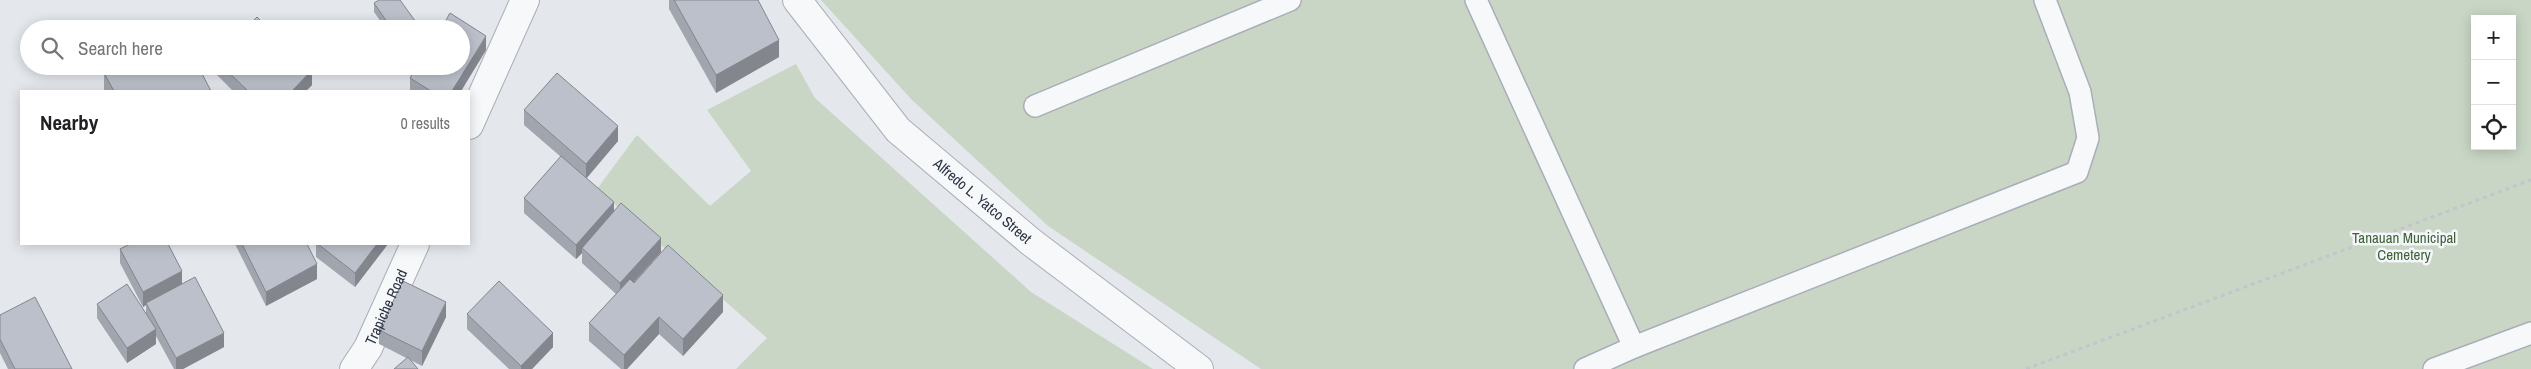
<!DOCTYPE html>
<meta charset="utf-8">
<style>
:root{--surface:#fff;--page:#f2f2f2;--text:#202124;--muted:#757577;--line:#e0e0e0}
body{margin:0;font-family:"Archivo Narrow",sans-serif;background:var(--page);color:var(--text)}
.controls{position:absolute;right:15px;top:15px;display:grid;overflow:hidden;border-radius:0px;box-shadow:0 2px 12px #0003}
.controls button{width:45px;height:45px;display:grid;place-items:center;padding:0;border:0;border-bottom:1px solid var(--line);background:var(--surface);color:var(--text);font:25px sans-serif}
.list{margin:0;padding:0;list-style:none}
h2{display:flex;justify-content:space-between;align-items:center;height:65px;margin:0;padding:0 20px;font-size:21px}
h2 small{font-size:16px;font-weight:400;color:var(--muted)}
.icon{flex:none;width:28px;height:28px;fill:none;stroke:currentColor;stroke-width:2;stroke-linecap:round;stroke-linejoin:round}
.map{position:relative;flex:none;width:2531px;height:369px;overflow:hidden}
.search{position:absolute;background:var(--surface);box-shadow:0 2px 12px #0003;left:20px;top:20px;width:450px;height:55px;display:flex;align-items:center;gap:12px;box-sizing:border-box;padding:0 18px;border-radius:28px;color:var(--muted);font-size:19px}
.panel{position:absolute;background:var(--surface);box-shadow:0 2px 12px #0003;left:20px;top:90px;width:450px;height:155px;border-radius:0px}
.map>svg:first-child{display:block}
.green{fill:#c9d6c5;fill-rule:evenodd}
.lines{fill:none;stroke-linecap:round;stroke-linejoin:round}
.service-casing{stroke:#a9aeb7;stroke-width:24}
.tertiary-casing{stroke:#a9aeb7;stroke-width:30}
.path{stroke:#c2c5cb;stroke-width:3;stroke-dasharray:4 4;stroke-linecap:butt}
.service{stroke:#f7f8fa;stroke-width:21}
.tertiary{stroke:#f7f8fa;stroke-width:28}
.wall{fill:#a1a5ae}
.shaded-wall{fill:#83868d}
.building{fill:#bbc0ca;stroke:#83868d}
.labels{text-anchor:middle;stroke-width:5;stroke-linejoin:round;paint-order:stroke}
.street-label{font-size:15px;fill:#2b3445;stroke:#f4f6f9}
.park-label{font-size:15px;fill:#3f6138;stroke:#f4f6f9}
</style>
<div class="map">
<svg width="2531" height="369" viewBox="0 0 2531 369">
<rect width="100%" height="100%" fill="#e4e7ec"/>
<g class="green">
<path d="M 821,0 L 2531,0 L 2531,369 L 1261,369 L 1048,226 L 912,100 ZM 2475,19 L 2512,19 L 2512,146 L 2475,146 Z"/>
<polygon points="796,64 815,98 1031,292 1153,369 736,369 767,338 597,189 637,135 710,206 751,171 707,110"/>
</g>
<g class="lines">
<g class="service-casing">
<g id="service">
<polyline points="1476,0 1634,347"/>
<polyline points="1035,106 1290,0"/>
<polyline points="1585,369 1634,347 2077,172 2088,138 2080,92 2045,0"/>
<polyline points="2434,369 2531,333"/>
</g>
</g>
<g class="tertiary-casing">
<g id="tertiary">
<path id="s1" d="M 797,0 L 898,130 L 1031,242 L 1199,369"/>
<polyline points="469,125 525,0"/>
<path id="s2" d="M 354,369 L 368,348 L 415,244"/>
</g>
</g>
<polyline class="path" points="2026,369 2531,180"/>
<use href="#service" class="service"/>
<use href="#tertiary" class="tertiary"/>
</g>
<g class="wall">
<polygon points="669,0 758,0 779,57 716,93 669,9"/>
<polygon points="374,3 421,29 386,29 374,12"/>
<polygon points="486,50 461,91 410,91 410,78"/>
<polygon points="216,66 308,66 312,85 306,91 233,91 216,74"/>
<polygon points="104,73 211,91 105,91 104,90"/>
<polygon points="524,110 618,141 586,178 614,212 661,252 634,283 723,312 683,356 659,334 627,369 621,369 589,341 589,323 616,294 582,263 582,253 576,259 524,213 524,198 561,157 524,125"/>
<polygon points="235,244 307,244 317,279 266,306"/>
<polygon points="316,244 388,244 355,287 316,257"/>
<polygon points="120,249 182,284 224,347 183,369 174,369 156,336 156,344 127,363 97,318 97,304 146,313 146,305 143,307 120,263"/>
<polygon points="467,314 553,347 532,369 509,369 467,329"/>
<polygon points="0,315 72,369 8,369 0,353"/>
<polygon points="446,317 422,366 379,344 379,330"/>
</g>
<g class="shaded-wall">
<polygon points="486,36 486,50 461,91 452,91"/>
<polygon points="779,40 779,57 716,93 716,75"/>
<polygon points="312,70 312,85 306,91 292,91"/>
<polygon points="618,126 618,141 586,179 586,164"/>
<polygon points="614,202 614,217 582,248 582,253 576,259 576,245"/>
<polygon points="661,238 661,252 620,297 620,283"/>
<polygon points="377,244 388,244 355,287 355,273"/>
<polygon points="317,264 317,279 266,306 266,292"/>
<polygon points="182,271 182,285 146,303 146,305 143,307 143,292"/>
<polygon points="723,295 723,312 683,356 683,339"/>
<polygon points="446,302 446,317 422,366 422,351"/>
<polygon points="659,317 659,334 627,369 624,369 624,355"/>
<polygon points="156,329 156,344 127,363 127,348"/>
<polygon points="224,333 224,347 183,369 176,369 176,358"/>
<polygon points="553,333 553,347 532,369 521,369 521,366"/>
</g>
<g class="building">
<polygon points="379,0 400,0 421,29 392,29 374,3"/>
<polygon points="674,0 758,0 779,40 716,75"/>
<polygon points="450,13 486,36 452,91 431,91 410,78 417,66 461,66 461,29 441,29"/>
<polygon points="257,17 269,29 245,29"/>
<polygon points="116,66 198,66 211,91 114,91 104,73"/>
<polygon points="222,66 308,66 312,70 292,91 248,91"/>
<polygon points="557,73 618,126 586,164 524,110"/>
<polygon points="561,156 614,202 576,245 524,198"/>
<polygon points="621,203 661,238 620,283 582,248"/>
<polygon points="130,244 168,244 182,271 143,292 120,249"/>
<polygon points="242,244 307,244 317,264 266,292"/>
<polygon points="318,244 377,244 355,273"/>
<polygon points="668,245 723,295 683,339 659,317 624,355 589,323 630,279 634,283"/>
<polygon points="195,277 224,333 176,358 146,303"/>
<polygon points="403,281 446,302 422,351 379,330"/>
<polygon points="499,281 553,333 521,366 467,314"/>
<polygon points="127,284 156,329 127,348 97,304"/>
<polygon points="35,297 72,369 15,369 0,339 0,315"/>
<polygon points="408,357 418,369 394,369"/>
</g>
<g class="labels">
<g class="street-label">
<text dy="5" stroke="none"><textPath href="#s1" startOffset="275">Alfredo L. Yatco Street</textPath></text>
<text dy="5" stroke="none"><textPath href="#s2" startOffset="70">Trapiche Road</textPath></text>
</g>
<g class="park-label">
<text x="2404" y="243">Tanauan Municipal<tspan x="2404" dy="17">Cemetery</tspan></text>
</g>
</g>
</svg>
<div class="controls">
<button>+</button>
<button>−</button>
<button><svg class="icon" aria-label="locate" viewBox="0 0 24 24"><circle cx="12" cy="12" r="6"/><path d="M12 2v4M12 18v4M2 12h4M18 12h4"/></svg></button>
</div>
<div class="search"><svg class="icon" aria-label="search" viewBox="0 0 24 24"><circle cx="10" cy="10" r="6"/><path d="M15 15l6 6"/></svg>Search here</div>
<section class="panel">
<h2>Nearby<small>0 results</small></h2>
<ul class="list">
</ul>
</section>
</div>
